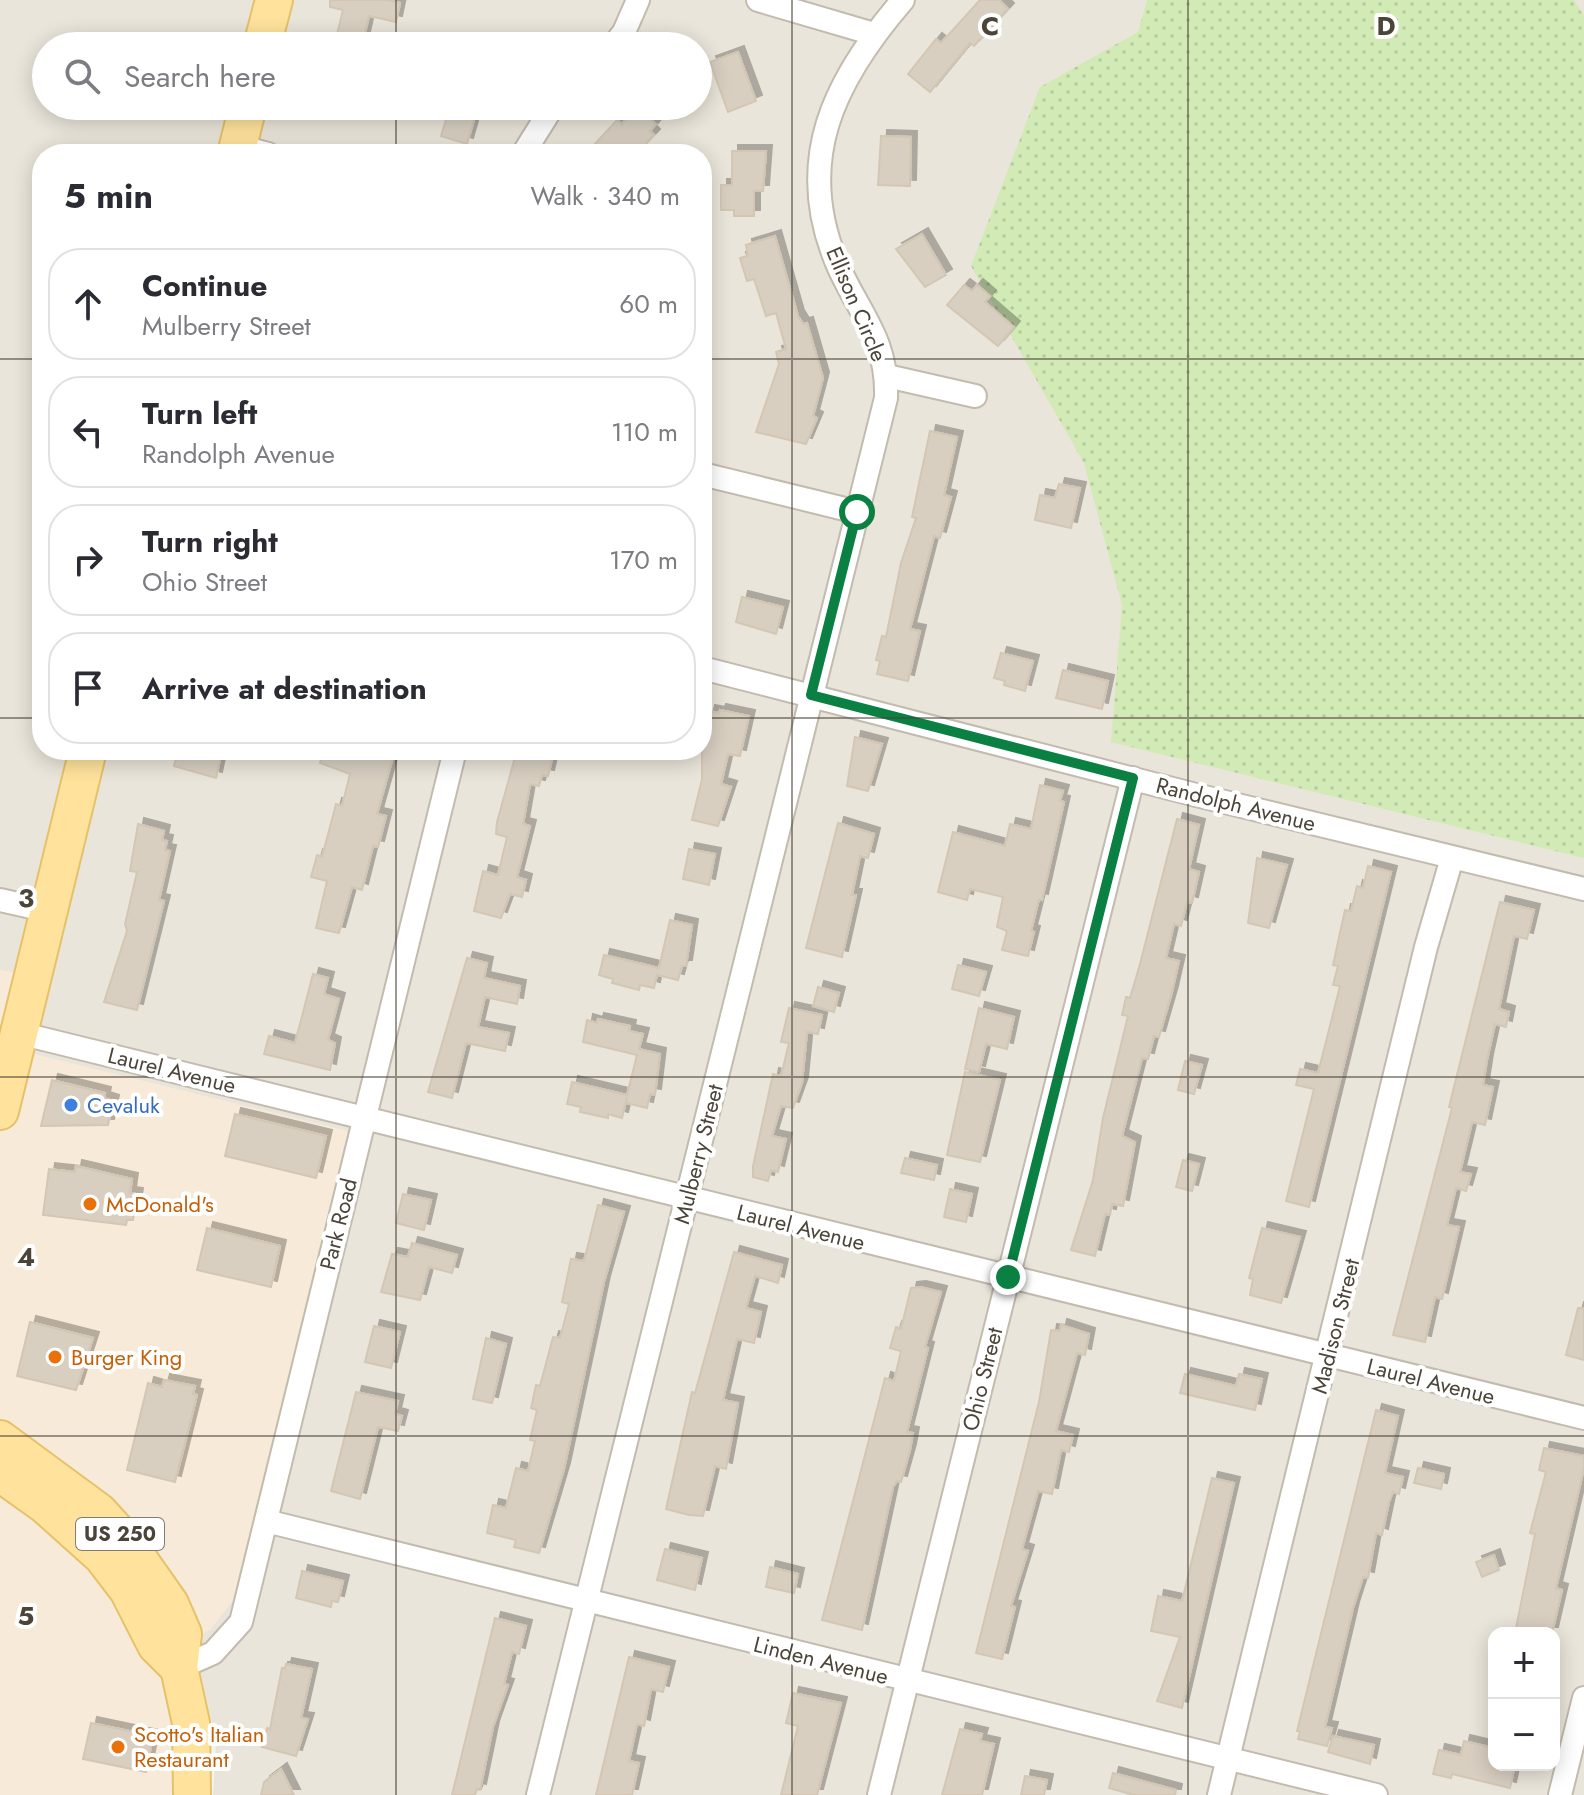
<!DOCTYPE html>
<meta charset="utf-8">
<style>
:root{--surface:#fff;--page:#f7f7f7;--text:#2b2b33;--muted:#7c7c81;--line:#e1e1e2}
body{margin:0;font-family:Jost,sans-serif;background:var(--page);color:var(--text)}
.controls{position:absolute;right:24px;bottom:24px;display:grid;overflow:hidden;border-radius:16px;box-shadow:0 4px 20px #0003}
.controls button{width:72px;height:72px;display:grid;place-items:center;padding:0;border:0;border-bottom:2px solid var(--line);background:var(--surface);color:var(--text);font:40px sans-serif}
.stop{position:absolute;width:24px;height:24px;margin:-18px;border:6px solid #0b8043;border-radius:50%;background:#fff}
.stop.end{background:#0b8043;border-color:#fff;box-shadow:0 2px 8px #0008}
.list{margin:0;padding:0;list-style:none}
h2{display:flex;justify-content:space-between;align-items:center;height:104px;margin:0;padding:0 32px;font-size:34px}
h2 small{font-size:26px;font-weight:400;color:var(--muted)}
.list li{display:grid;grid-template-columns:52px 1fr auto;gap:24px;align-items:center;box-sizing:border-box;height:112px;margin:0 16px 16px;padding:0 16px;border:2px solid var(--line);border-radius:32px}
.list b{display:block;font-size:30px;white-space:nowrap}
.list p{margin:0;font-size:26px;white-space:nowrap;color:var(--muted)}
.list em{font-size:26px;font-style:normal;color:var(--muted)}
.icon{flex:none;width:44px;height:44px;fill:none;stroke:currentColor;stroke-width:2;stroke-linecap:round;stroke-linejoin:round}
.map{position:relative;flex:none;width:1584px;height:1795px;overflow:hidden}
.search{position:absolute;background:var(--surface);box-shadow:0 4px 20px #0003;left:32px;top:32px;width:680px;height:88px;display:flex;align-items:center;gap:20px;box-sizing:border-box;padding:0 28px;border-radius:44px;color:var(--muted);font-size:30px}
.panel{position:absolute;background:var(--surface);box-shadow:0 4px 20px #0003;left:32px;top:144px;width:680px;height:616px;border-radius:32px}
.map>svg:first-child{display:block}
.residential{fill:#eae5da;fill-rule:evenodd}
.commercial{fill:#f7ead8}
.park{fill:url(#park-dots)}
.building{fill:#d8cfc1;stroke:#d3c7b4;stroke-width:2;filter:url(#shadow)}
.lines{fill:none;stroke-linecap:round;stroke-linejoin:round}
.street-casing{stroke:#c2bbae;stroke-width:26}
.primary-casing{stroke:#e6c16a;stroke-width:40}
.street{stroke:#fff;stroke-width:22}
.primary{stroke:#ffe39c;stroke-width:36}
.route{stroke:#0b8043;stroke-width:10}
.grid{fill:none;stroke:#4b4439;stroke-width:2;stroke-opacity:0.55}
.shop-dot{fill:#3f7fe0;stroke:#fff;stroke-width:3}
.food-dot{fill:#e8710a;stroke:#fff;stroke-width:3}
.labels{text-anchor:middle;stroke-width:8;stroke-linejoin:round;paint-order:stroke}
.shield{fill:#fff;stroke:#817c74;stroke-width:2}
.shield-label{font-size:20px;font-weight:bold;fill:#4b4439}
.street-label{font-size:22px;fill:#4b4439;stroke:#fff}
.shop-label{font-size:22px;fill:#366cbe;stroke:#fff;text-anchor:start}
.food-label{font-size:22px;fill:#c56008;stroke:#fff;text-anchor:start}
.grid-label{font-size:26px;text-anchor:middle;font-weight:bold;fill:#4b4439;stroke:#fff;stroke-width:8;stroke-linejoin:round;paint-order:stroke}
</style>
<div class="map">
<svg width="1584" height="1795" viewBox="0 0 1584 1795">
<defs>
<pattern id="park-dots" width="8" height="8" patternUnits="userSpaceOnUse" patternTransform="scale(2)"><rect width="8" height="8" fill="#d2eab5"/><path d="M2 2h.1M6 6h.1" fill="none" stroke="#b6ca9c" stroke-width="1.8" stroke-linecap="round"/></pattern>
<filter id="shadow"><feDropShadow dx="6" dy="-6" stdDeviation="0" flood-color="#0004"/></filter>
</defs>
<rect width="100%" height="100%" fill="#f6f3ec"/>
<g class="residential">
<polygon points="0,0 260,0 248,46 46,46 46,106 233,106 221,154 42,154 42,750 72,750 16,973 0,970"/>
<path d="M 293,0 L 1584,0 L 1584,1795 L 213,1795 L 216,1742 L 193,1638 L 30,1052 L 105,750 L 702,750 L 702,154 L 255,154 L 267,106 L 698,106 L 698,46 L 282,46 ZM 1494,1633 L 1554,1633 L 1554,1765 L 1494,1765 Z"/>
</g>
<polygon class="commercial" points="0,970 50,979 30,1053 348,1131 238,1594 210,1630 156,1655 173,1712 175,1795 0,1795"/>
<polygon class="park" points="1147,0 1574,0 1584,16 1584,858 1111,742 1122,605 1084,463 971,266 1040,87 1138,32"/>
<g class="building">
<polygon points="330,0 386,0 400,3 396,22 369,16 362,46 334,46 343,10 330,7"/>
<polygon points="980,0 999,0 1008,9 974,46 970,43 930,92 908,74 936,39 941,43"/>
<polygon points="738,52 756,101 728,112 710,62"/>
<polygon points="450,106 478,106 467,144 441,136"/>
<polygon points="637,107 656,124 650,131 654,135 636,154 602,154 593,146 617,120 622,124"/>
<polygon points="881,136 911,137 910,186 878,185"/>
<polygon points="732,151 766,151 763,191 754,191 754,216 734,216 734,210 721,210 721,185 732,185"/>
<polygon points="922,234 946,275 925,287 896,249"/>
<polygon points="775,236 798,316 803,324 807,323 823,378 813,416 817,418 806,444 756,432 779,364 776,352 786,349 776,313 766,316 754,279 747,281 740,258 748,256 746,245"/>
<polygon points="964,285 972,291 977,285 990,296 985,302 1014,327 998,346 947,305"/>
<polygon points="930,431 957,437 944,495 951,497 940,538 934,536 910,629 920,631 908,681 877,674 880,661 876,660 882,636 886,637 901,563 916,518 912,517"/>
<polygon points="1059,484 1080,488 1071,528 1035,520 1040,495 1055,498"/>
<polygon points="742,597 783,607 776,634 736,622"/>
<polygon points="1001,653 1033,661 1025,691 1004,685 1005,681 994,678"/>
<polygon points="1063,670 1108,681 1102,709 1056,698"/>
<polygon points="720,710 749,716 740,756 728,754 721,784 731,787 718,826 692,820 702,779 702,718 707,720 709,711 719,713"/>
<polygon points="855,737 882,744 868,791 847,786"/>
<polygon points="178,750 222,750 216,778 174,766"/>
<polygon points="324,750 395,750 377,814 386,816 378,847 373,846 362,890 352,887 339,933 316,928 327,881 311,877 317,855 322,857 336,804 342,806 350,774 320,763"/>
<polygon points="517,750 543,750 553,755 548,776 542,775 539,786 530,784 523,824 530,826 517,877 526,880 522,897 510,894 501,918 474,911 483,871 498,875 507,837 496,834 497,822"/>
<polygon points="1040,785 1063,791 1060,801 1064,802 1042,900 1039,899 1031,931 1034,932 1028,956 1002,950 1007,931 997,927 1003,897 970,889 967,900 938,892 953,832 1005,846 1010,824 1031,829"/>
<polygon points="1177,819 1199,825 1189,869 1199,872 1192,903 1187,902 1181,926 1174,924 1166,958 1179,961 1172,992 1159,1037 1154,1036 1148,1059 1142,1058 1122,1136 1135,1142 1123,1206 1112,1204 1110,1215 1105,1214 1095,1256 1071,1250 1093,1180 1103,1118 1128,1016 1122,1015 1126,997 1130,998 1140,964"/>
<polygon points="838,823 874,834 868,858 860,856 852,895 856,895 842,957 806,948"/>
<polygon points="138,824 164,831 162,840 167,841 165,850 170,851 159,900 164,901 137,1010 104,1002 127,931 125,924 137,872 130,871"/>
<polygon points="689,849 715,854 709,885 683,879"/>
<polygon points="1257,858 1287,865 1269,928 1248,923"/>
<polygon points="1368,866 1391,872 1309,1207 1286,1201 1314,1089 1296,1085 1300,1069 1318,1073 1340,986 1333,985 1338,966 1333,965 1345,910 1351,911 1357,886 1363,888"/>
<polygon points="1500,902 1534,910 1527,939 1514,936 1499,1009 1509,1012 1506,1027 1495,1024 1487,1060 1483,1085 1493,1087 1485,1125 1472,1122 1460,1172 1471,1174 1466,1191 1456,1188 1447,1225 1459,1227 1442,1299 1435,1297 1425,1342 1393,1335 1452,1108 1449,1107"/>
<polygon points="670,920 692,925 686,966 682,966 678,980 657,975 654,988 640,985 639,990 612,983 613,979 599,975 604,955 659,968"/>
<polygon points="467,958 487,963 484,978 520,986 517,1004 485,997 478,1027 509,1033 505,1051 466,1043 452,1098 428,1092"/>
<polygon points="958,965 986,972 979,996 952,989"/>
<polygon points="313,974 328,978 324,994 339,999 328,1040 335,1043 330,1070 264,1054 269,1036 295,1043"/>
<polygon points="818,987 839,993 834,1012 813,1006"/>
<polygon points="789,1008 822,1015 818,1034 807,1032 802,1083 793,1108 781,1106 772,1136 786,1139 778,1172 771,1170 768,1181 753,1177 753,1166 773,1074 781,1076 789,1043 781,1042"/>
<polygon points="979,1008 1014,1017 1007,1049 986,1044 979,1072 965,1069"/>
<polygon points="598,1019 630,1026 629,1031 643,1034 639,1049 660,1054 655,1095 650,1094 647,1108 626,1103 627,1097 622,1118 608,1114 608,1118 580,1112 581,1107 567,1104 572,1082 627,1095 637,1055 583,1042 587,1020 597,1023"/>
<polygon points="1185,1061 1202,1065 1194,1094 1178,1090"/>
<polygon points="965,1072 1000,1080 980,1162 947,1155"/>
<polygon points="52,1080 105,1093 104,1098 113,1101 108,1125 41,1126"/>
<polygon points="235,1114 326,1136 316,1178 225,1156"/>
<polygon points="905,1158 937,1165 934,1180 901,1173"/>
<polygon points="1183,1160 1199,1164 1192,1191 1176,1187"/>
<polygon points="76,1166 132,1179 130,1193 137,1194 133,1220 127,1220 126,1225 43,1215 49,1169 75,1172"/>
<polygon points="950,1189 972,1194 966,1222 944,1217"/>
<polygon points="403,1194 431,1200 424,1230 396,1223"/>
<polygon points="598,1205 624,1212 604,1282 564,1469 539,1553 514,1547 516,1540 487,1533 493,1505 506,1508 516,1468 528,1471 535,1441 530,1440 537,1410 531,1408 536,1385 540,1386 553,1337 560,1338 569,1304 562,1302 571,1259 584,1261"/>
<polygon points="207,1228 280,1246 271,1287 197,1270"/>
<polygon points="1262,1228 1300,1237 1281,1303 1250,1295 1253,1279 1249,1278"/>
<polygon points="412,1243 457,1255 452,1273 429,1267 420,1300 381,1292 392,1254 408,1257"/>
<polygon points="734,1252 782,1265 778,1283 755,1276 746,1308 761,1312 754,1343 737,1339 723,1400 738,1403 726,1469 715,1466 703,1516 689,1515 666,1509 692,1392 695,1393"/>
<polygon points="920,1287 941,1292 925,1347 928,1348 907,1432 913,1433 910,1450 901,1482 897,1481 893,1487 862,1630 822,1620 884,1382 885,1378 894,1381 901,1351 890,1348 896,1327 901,1329 911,1288"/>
<polygon points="1578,1308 1584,1308 1584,1360 1566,1355"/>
<polygon points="30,1322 93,1338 76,1390 17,1376"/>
<polygon points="1061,1325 1089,1334 1085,1355 1077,1353 1056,1431 1073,1435 1069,1452 1061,1450 1052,1494 1038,1491 1022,1549 1028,1551 1011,1606 1015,1607 1002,1659 976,1653 1039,1402 1051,1330 1060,1331"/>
<polygon points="374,1326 400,1332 391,1368 365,1362"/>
<polygon points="486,1338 506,1344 492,1403 473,1399"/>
<polygon points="1185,1374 1236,1386 1239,1374 1262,1379 1255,1410 1180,1393"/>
<polygon points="164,1380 195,1386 193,1394 197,1395 175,1482 127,1470 148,1383 162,1387"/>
<polygon points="356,1392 398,1401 395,1414 402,1416 398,1431 378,1427 360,1499 331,1491"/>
<polygon points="1376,1410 1398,1416 1385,1473 1403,1477 1399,1494 1393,1492 1389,1502 1382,1535 1376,1533 1368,1578 1363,1577 1353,1608 1325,1727 1332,1728 1327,1746 1298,1739 1300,1732 1297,1731"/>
<polygon points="1544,1448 1584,1456 1584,1468 1556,1588 1562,1590 1552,1633 1515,1633 1535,1534 1530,1533 1546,1472 1539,1470"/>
<polygon points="1418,1468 1444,1474 1441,1489 1414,1483"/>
<polygon points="1212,1478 1234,1483 1182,1708 1157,1701 1180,1637 1151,1631 1158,1596 1182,1601"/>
<polygon points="665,1549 702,1558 695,1590 657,1580"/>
<polygon points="1494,1555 1499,1570 1482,1577 1476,1562"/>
<polygon points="770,1567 798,1574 794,1593 766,1587"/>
<polygon points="302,1571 343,1581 338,1602 332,1601 331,1607 296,1598"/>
<polygon points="495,1618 526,1626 519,1654 512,1652 504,1684 508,1685 493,1727 480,1790 477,1789 475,1795 452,1795"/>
<polygon points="629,1657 669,1667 663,1692 651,1689 644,1726 637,1724 629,1761 639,1763 632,1795 596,1795"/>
<polygon points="286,1664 312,1669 301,1718 308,1719 296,1756 262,1747 267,1728 270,1729 282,1668 285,1668"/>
<polygon points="793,1693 841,1703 817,1795 781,1795 798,1726 786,1723"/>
<polygon points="91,1723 153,1736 146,1772 83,1759"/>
<polygon points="960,1729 982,1734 980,1741 994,1744 982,1795 942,1795"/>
<polygon points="1333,1736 1374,1745 1370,1764 1328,1752"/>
<polygon points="1464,1741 1494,1748 1494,1765 1515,1765 1510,1788 1452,1774 1451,1778 1433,1774 1439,1750 1461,1755"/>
<polygon points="281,1769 294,1795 261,1795 264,1782"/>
<polygon points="1113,1773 1176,1790 1175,1795 1134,1795 1109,1788"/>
<polygon points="1025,1776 1047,1780 1044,1795 1021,1795"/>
</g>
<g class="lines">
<g class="street-casing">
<g id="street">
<polyline points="758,0 874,34"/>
<polyline points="613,46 624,32 638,0"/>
<polyline points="238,146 268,154"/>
<polyline points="523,154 553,106"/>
<polyline points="887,376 975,396"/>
<polyline points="702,474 857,512"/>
<polyline points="702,668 1196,795 1584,889"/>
<polyline points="0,900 49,911"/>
<polyline points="19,1033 1584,1418"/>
<polyline points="266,1521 1376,1795"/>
<polyline points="179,1668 213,1653 241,1622 455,750"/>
<path d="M 538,1795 L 886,398 C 888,341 861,316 839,268 C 792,162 834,80 903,0"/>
<polyline points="879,1795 1133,778"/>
<polyline points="1219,1795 1426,947 1452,858"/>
<polyline points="1560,1795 1584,1698"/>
</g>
</g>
<g class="primary-casing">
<g id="primary">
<polyline points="262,46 274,0"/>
<polyline points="236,154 248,106"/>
<polyline points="0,1111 88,750"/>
<polyline points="0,1439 99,1512 128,1544 170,1604 183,1634 179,1668 191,1723 192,1795"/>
<polyline points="0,1473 45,1505 102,1556 128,1590 156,1645 179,1668"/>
</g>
</g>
<use href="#street" class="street"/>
<use href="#primary" class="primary"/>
</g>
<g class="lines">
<polyline class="route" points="857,512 811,695 1133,778 1008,1277"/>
</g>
<path class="grid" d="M 396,0 L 396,46M 792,0 L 792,1795M 1188,0 L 1188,1795M 396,106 L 396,154M 0,359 L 42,359M 702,359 L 1584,359M 0,718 L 42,718M 702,718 L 1584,718M 396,750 L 396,1795M 0,1077 L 1584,1077M 0,1436 L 1584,1436"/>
<circle class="shop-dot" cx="71" cy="1105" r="8"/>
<g class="food-dot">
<circle cx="90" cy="1204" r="8"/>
<circle cx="55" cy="1357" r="8"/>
<circle cx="118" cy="1747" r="8"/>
</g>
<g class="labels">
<rect class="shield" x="76" y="1518" width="88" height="32" rx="6"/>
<g class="shield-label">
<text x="120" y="1541">US 250</text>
</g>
<g class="street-label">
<text transform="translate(857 304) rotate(67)" y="8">Ellison Circle</text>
<text transform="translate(1236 804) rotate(14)" y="8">Randolph Avenue</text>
<text transform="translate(172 1070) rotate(14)" y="8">Laurel Avenue</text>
<text transform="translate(698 1154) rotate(-76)" y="8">Mulberry Street</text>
<text transform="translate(338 1224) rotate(-76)" y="8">Park Road</text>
<text transform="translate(801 1227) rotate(14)" y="8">Laurel Avenue</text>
<text transform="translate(1335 1326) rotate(-76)" y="8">Madison Street</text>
<text transform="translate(982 1379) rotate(-76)" y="8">Ohio Street</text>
<text transform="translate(1431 1381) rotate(14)" y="8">Laurel Avenue</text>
<text transform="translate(821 1660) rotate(14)" y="8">Linden Avenue</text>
</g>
<g class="shop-label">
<text x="87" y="1113">Cevaluk</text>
</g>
<g class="food-label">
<text x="106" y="1212">McDonald's</text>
<text x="71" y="1365">Burger King</text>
<text x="134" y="1742">Scotto's Italian<tspan x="134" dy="25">Restaurant</tspan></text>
</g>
</g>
<g class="grid-label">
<text x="990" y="35">C</text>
<text x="1386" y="35">D</text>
<text x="26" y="907">3</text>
<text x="26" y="1266">4</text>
<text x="26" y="1625">5</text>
</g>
</svg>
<div class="controls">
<button>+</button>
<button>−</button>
</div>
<div class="stop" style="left:857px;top:512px"></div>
<div class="stop end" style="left:1008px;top:1277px"></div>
<div class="search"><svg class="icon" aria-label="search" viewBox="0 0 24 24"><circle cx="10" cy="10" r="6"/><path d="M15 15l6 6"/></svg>Search here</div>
<section class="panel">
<h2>5 min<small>Walk · 340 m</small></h2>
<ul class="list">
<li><svg class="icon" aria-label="ahead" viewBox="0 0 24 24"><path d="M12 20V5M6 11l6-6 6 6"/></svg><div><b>Continue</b><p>Mulberry Street</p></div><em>60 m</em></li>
<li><svg class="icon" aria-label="left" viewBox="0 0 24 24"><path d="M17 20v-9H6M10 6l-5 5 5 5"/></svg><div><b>Turn left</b><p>Randolph Avenue</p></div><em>110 m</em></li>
<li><svg class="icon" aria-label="right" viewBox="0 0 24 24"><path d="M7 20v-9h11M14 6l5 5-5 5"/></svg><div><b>Turn right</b><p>Ohio Street</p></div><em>170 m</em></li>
<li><svg class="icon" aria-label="arrive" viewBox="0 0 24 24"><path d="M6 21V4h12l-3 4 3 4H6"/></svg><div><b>Arrive at destination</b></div></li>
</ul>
</section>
</div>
